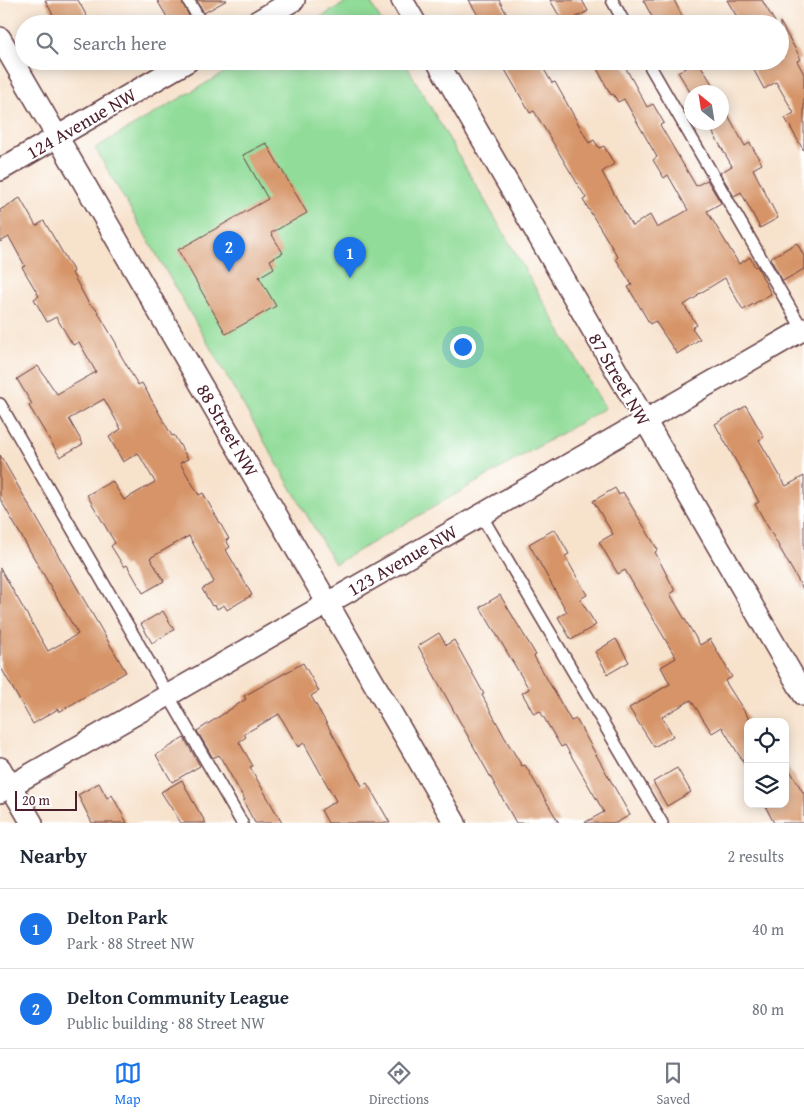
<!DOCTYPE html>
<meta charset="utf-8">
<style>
:root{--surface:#fff;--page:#f2f2f3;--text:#1f2937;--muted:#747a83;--line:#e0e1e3;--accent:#1a73e8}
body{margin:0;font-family:"Gentium Book Plus",serif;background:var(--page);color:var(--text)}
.controls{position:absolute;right:15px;bottom:15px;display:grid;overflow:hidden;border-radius:10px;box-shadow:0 2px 12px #0003}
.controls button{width:45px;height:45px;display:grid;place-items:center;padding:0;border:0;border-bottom:1px solid var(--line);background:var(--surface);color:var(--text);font:25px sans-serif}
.compass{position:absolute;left:684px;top:85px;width:45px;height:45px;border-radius:50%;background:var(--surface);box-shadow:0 2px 12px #0003;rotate:330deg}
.scale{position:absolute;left:15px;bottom:12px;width:62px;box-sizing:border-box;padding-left:5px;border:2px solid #4a1f2b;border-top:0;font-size:14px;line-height:18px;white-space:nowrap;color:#4a1f2b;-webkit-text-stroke:4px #fff;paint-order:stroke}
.you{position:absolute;left:462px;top:346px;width:18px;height:18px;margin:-12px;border:4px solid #fff;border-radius:50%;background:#1a73e8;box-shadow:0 0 0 8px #1a73e833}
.badge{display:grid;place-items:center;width:32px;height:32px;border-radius:50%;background:var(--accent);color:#fff;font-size:16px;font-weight:700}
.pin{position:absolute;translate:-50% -41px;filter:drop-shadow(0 1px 2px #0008)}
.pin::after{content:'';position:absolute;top:26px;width:18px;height:15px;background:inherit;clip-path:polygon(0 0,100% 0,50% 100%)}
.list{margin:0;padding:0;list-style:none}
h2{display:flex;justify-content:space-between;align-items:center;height:65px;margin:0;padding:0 20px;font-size:21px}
h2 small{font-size:16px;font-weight:400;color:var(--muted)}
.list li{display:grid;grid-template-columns:32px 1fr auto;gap:15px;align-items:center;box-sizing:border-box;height:80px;padding:0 20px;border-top:1px solid var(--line)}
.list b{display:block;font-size:19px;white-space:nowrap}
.list p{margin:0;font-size:16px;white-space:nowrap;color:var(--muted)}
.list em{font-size:16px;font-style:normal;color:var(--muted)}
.icon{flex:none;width:28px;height:28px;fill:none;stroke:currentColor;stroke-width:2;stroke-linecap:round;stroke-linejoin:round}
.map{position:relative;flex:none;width:804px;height:823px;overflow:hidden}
.search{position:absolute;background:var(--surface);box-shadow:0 2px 12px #0003;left:15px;right:15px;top:15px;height:55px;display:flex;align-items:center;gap:12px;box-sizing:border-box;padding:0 18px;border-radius:28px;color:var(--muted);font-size:19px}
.sheet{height:225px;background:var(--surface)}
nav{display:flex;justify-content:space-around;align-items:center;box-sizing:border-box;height:70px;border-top:1px solid var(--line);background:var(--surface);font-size:14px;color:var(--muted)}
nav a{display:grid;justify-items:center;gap:2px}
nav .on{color:var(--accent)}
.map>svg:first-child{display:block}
.green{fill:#90dc98;stroke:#6d7e62}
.building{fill:#d69467}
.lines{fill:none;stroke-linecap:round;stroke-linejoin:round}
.lane-casing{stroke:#643c43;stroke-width:14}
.street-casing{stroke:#643c43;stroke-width:24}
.lane{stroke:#fff;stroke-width:11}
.street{stroke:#fff;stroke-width:21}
.labels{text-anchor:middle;stroke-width:4;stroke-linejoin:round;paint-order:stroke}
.street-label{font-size:19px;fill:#4a1f2b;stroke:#fff}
</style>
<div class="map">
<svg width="804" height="823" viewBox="0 0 804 823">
<rect width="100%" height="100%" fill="#fff"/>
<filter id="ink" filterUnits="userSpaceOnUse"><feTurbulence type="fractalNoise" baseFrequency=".02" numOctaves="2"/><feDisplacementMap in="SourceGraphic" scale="10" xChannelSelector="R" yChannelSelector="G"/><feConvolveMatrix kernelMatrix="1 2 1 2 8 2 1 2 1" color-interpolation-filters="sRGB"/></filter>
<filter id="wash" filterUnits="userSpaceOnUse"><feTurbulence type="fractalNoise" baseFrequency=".0096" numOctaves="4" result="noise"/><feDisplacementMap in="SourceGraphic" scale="20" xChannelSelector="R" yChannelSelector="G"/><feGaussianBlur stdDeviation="1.12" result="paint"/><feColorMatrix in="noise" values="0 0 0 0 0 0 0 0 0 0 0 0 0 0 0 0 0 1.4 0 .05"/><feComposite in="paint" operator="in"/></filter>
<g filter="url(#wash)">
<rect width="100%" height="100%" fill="#f7e2cc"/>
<g class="green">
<polygon points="350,0 369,0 383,24 309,24"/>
<polygon points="244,61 404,61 605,408 335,564 95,148"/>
</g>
<g id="blocks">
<g class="building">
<polygon points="45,0 78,0 91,24 58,24"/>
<polygon points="157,0 181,0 191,20 184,24 171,24"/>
<polygon points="197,0 227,0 204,13"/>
<polygon points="469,0 499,0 512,24 483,24"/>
<polygon points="550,0 582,0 588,11 564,24"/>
<polygon points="643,0 674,0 686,24 656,24"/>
<polygon points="727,0 762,0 776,24 741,24"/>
<polygon points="780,22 801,59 797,61 804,74 804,151 785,118 794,113 776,82 764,89 749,61 780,61"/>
<polygon points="500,61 539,61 552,83 555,82 589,143 594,140 599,148 604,146 614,164 602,172 632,226 650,215 657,228 688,210 668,175 664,178 653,160 657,157 624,99 618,102 613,94 611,95 593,61 622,61 647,107 653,104 664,123 660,125 696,186 707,180 721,203 707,211 739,264 750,257 755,267 757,266 771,294 743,310 725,278 697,295 698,296 684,305 697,325 692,328 700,339 677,354 655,321 650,324 628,287 632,285 616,259 618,257 583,200 586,198 534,111 530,113"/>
<polygon points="698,61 717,92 690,92 678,72"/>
<polygon points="728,115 745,146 750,143 762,164 753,169 778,218 760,228 741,192 734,196 720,173 732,166 709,126 715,122 722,122 722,118"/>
<polygon points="266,143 307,213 271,233 283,253 270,260 274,268 259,277 276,306 226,334 178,250 268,199 243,155"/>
<polygon points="20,198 36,226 44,221 74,272 72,273 89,304 96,309 116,343 119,352 138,385 142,383 172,436 174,435 188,459 180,463 199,495 203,493 229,539 226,540 230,547 226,550 252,595 227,610 224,605 217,609 215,605 212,606 202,589 214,582 189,536 150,558 164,581 143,593 127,565 124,567 111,546 115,543 87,495 112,481 124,500 155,482 138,453 123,462 109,437 121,429 104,399 69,419 83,444 60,457 29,406 32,404 17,379 38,366 57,394 96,372 79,342 73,345 56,317 47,322 34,299 39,296 22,267 25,266 9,237 0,242 0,210"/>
<polygon points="797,243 804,256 804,269 783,281 770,258"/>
<polygon points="746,406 764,437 759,440 786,486 804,476 804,591 755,504 759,502 715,424"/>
<polygon points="0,455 126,672 59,712 58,709 33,724 0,666 0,568 48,651 78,634 0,499"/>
<polygon points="615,488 619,495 623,492 658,550 655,552 675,591 670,594 700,645 710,639 732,677 725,681 748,717 748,770 722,727 712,733 691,700 662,717 673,736 654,747 629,708 670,684 661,667 676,658 625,570 618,574 599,542 613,534 593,501"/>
<polygon points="555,529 569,554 565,556 587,595 580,599 596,625 571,640 558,617 567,612 529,544"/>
<polygon points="500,595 536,655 534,656 571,721 576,719 630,815 616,823 584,823 604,812 565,745 561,747 540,711 534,714 522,693 529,689 480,607"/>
<polygon points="163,611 174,630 152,643 141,624"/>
<polygon points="439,633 446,645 454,640 484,694 482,695 505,738 522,766 525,765 559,823 516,823 418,646"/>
<polygon points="616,639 629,662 608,674 595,652"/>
<polygon points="303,663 319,691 311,696 362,786 367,783 390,823 328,823 321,810 336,801 304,743 298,747 279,714 244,734 246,737 239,742 253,766 250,767 282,823 255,823 243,801 245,800 219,755 213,758 197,731 246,699 244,696"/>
<polygon points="184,738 200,766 172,782 156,755"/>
<polygon points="785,762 804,794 804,823 774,823 764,804 785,804"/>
<polygon points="677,768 691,792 667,806 653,782"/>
<polygon points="182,780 191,798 206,823 181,823 161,792"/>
<polygon points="99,783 107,798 112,795 127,823 92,823 78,795"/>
</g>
</g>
</g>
<g filter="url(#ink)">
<use href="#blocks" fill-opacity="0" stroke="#643c43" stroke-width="1"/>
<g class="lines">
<g class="lane-casing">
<g id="lane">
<polyline points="188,0 202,24"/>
<polyline points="612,0 625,24"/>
<polyline points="647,61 804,332"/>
<polyline points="0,404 242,823"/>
<polyline points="481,515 662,823"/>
</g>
</g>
<g class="street-casing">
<g id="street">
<polyline points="402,0 416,24"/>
<polyline points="253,24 294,0"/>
<polyline points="0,38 455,823"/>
<polyline points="437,61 804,695"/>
<polyline points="0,170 188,61"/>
<polyline points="0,768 32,823"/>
<polyline points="0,792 804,329"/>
</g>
</g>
<use href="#lane" class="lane"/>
<use href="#street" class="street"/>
</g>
</g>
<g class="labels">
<g class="street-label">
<text transform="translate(81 123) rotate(-30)" y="7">124 Avenue NW</text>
<text transform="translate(620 379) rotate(60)" y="7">87 Street NW</text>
<text transform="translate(228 430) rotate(60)" y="7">88 Street NW</text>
<text transform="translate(402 560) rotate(-30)" y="7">123 Avenue NW</text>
</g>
</g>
</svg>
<div class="controls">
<button><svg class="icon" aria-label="locate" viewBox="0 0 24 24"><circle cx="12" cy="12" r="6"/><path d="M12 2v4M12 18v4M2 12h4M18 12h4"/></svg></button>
<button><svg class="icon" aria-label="layers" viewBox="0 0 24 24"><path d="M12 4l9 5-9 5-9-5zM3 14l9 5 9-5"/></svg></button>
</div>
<svg class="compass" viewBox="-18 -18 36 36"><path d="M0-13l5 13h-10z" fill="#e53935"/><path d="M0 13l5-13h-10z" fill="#747a83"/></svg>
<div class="scale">20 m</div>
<div class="you"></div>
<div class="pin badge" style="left:350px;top:278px">1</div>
<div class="pin badge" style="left:229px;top:272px">2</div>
<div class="search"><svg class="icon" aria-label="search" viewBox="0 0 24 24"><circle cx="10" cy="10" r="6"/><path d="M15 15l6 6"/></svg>Search here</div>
</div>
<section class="sheet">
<h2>Nearby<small>2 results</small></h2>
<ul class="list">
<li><span class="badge">1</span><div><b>Delton Park</b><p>Park · 88 Street NW</p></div><em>40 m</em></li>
<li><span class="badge">2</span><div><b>Delton Community League</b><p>Public building · 88 Street NW</p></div><em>80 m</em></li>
</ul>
</section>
<nav>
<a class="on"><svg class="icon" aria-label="map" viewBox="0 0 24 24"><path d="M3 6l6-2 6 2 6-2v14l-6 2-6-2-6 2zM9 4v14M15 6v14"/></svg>Map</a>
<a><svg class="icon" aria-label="directions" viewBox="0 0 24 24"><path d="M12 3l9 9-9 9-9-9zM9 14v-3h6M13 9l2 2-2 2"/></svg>Directions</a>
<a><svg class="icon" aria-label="saved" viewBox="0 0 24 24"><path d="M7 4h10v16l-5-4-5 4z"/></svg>Saved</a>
</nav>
